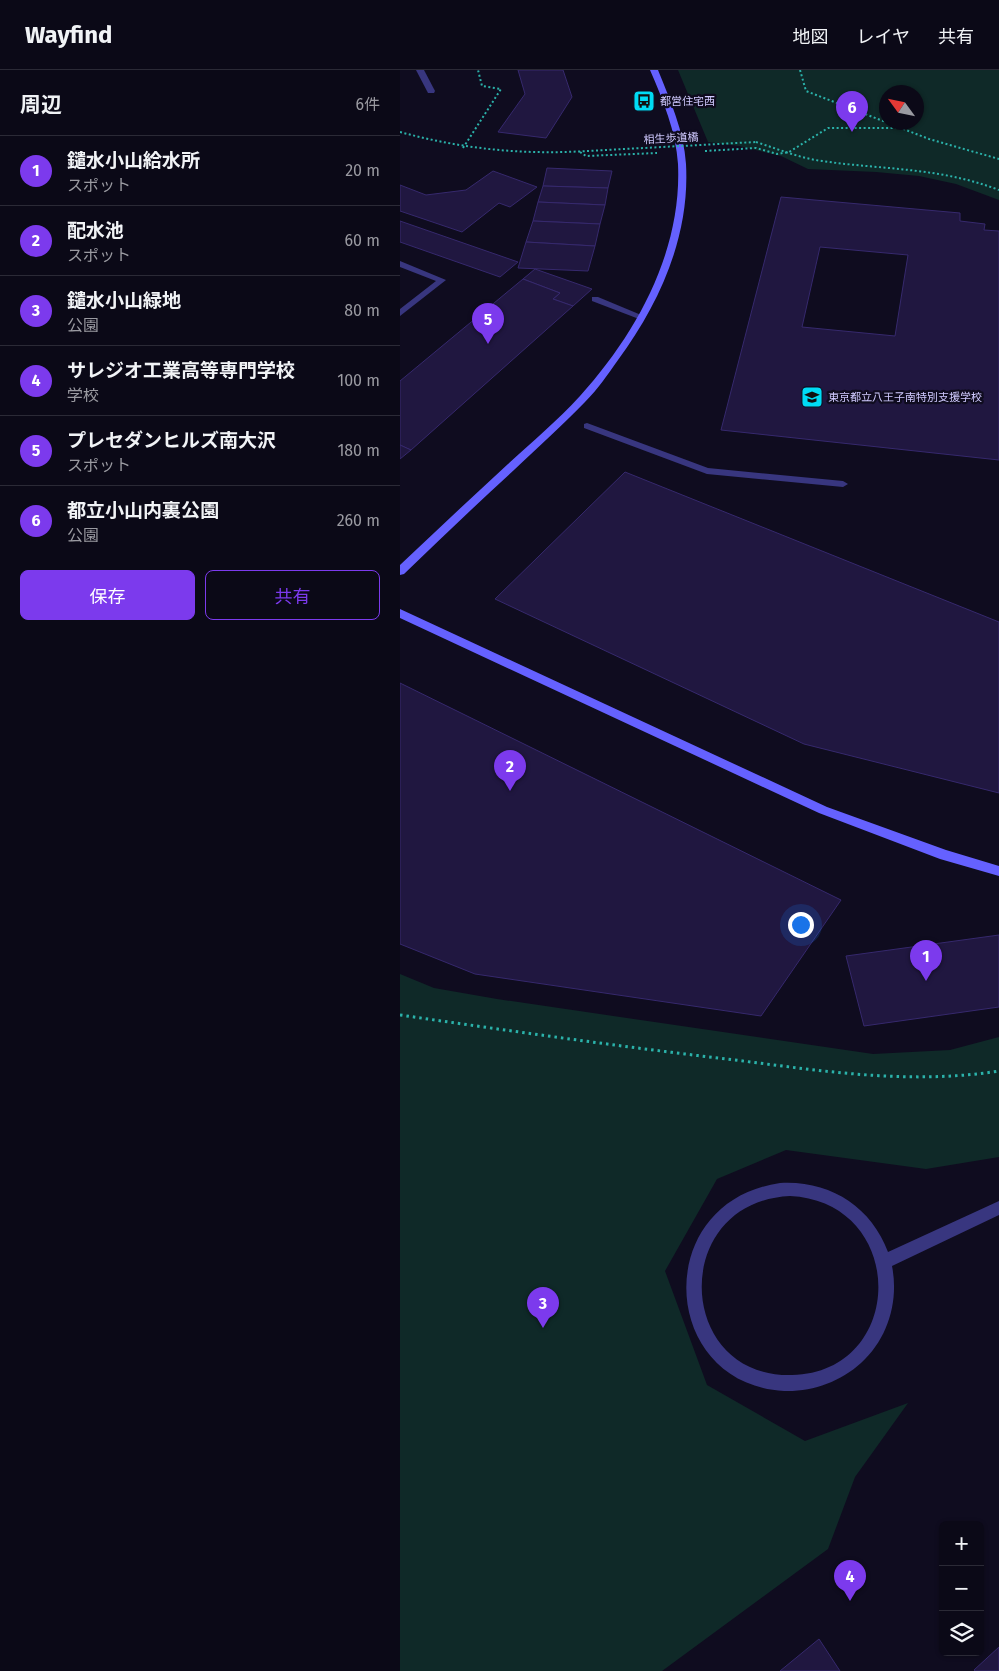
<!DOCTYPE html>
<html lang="ja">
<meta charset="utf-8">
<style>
:root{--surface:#0b0917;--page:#191724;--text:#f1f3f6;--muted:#9a9aa1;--line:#2b2a36;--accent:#7c3aed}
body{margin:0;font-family:"Fira Sans","Noto Sans JP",sans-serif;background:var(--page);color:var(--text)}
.controls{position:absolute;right:15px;bottom:15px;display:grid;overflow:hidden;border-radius:8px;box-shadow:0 1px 4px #0004}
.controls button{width:45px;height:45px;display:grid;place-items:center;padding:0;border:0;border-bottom:1px solid var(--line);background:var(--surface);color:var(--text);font:25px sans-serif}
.compass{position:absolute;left:479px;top:15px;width:45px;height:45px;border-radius:50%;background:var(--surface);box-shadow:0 1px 4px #0004;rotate:303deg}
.you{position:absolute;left:400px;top:854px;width:18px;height:18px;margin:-12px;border:4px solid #fff;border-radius:50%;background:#1a73e8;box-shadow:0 0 0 8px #1a73e833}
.badge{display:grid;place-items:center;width:32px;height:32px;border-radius:50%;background:var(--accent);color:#fff;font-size:16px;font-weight:700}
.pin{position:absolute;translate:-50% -41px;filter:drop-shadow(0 1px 2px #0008)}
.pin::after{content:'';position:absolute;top:26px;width:18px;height:15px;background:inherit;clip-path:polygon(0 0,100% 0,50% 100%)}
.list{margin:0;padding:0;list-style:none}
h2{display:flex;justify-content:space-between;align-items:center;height:65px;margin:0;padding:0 20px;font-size:21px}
h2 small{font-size:16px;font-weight:400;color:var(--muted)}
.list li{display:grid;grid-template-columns:32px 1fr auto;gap:15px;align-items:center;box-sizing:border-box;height:70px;padding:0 20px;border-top:1px solid var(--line)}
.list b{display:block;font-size:19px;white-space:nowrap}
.list p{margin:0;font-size:16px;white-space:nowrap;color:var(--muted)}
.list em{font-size:16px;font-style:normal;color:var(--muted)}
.actions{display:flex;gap:10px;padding:15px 20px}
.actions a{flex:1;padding:11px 0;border:1px solid var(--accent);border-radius:8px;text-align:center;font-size:18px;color:var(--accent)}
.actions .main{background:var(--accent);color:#fff}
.icon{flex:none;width:28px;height:28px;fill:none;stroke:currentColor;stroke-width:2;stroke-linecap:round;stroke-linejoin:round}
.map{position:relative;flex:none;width:599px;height:1601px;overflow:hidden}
header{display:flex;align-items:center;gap:30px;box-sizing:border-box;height:70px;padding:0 25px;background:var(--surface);border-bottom:1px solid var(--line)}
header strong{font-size:24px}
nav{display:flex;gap:28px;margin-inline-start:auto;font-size:18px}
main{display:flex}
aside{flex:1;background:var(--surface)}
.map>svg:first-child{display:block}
.green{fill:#0f2928;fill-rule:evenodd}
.building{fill:#201740;stroke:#36296d;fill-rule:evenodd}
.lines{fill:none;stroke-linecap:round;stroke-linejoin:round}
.path-far1{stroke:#2bb2aa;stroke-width:2;stroke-dasharray:2 2.5;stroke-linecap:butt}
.path{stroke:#2bb2aa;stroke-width:3;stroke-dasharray:2.5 4;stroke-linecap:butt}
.lane{fill:#38367f;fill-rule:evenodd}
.secondary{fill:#6561ff;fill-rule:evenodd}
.path-bridge{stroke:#2bb2aa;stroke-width:2;stroke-dasharray:2 2.5;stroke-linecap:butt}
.labels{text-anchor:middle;stroke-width:4.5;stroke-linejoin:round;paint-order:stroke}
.far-poi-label{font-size:11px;fill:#d0caff;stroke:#0f0c1f;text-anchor:start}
.far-street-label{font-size:11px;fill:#d0caff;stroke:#0f0c1f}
</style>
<header>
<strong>Wayfind</strong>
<nav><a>地図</a><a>レイヤ</a><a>共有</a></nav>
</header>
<main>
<aside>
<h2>周辺<small>6件</small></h2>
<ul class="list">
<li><span class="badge">1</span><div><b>鑓水小山給水所</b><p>スポット</p></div><em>20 m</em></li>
<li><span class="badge">2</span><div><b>配水池</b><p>スポット</p></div><em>60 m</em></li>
<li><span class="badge">3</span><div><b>鑓水小山緑地</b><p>公園</p></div><em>80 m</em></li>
<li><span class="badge">4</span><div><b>サレジオ工業高等専門学校</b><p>学校</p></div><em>100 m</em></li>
<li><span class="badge">5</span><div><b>プレセダンヒルズ南大沢</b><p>スポット</p></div><em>180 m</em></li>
<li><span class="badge">6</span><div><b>都立小山内裏公園</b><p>公園</p></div><em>260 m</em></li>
</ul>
<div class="actions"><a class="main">保存</a><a>共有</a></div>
</aside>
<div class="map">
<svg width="599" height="1601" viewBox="0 0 599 1601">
<rect width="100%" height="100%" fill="#0f0c1f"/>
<g class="green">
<path d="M 278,0 L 599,0 L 599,130 L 556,114 L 519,106 L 476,102 L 408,99 L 381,86 L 339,76 L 308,72 ZM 487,22 L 516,22 L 516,52 L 487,52 Z"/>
<polygon points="0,904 34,918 97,929 473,984 550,980 599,967 599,1087 526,1099 386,1080 317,1109 265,1201 307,1315 405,1371 508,1333 455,1407 428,1479 262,1601 0,1601"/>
</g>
<g class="building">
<polygon points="118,0 163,0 172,27 146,68 98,62 125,24"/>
<polygon points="147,98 212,101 208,118 143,116"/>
<polygon points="93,101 137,117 110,137 99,133 62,162 0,141 0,115 26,125 66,120"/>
<polygon points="143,116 208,118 205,135 138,132"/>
<path d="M 381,127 L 560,143 L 560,151 L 585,154 L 584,160 L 599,161 L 599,390 L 321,360 ZM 420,177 L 508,185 L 495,266 L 402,257 Z"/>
<polygon points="138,132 205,135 200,154 133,151"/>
<polygon points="0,151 118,192 100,207 0,172"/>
<polygon points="133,151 200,154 195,176 126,172"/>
<polygon points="126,172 195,176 188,201 118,198"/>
<polygon points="135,199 192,219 173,236 153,229 160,223 123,209"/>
<polygon points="123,209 160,223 153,229 173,236 11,380 0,375 0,311"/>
<polygon points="0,375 11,380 0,389"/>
<polygon points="225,402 599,552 599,723 404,674 95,529"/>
<polygon points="0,613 441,830 361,946 75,904 0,874"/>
<polygon points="599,865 599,937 464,956 446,886"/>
<polygon points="419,1569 440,1601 380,1601"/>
<polygon points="599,1577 599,1601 575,1601 574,1600"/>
</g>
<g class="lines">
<g class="path-far1">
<polyline points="400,0 406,21 529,69 599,89"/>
<path d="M 0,62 C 63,79 122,85 187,81"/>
<path d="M 356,72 C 378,79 399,88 422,91 C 484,100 539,97 599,120"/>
<polyline points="63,78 101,19 82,16 78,0"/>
<polyline points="305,81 356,78 377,84 389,82 428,58 499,58"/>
<polyline points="180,82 186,86 257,83"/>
</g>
<path class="path" d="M 0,945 C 111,961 223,977 335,990 C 423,1001 510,1015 599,1001"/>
<g class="lane">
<polygon points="16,0 24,0 35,21 34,23 28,23"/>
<polygon points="0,191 46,210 0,246 0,239 36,211 0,197"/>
<polygon points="192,227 198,227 246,247 239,249 192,231"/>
<polygon points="187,353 308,398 443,411 448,414 443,417 307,404 184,358 184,354"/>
<path d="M 380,1113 C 429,1110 471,1136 488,1182 L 599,1131 L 599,1145 L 492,1196 C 499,1231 488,1269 461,1293 C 440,1312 412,1322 384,1321 C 259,1314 250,1132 380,1113 ZM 390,1126 C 508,1132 507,1302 392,1305 C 275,1308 269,1132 390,1126 Z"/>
</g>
<g class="secondary">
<path d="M 250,0 L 258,0 C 270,30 284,61 286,94 C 290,166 260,233 218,290 C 208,304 198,319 185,332 C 163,355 138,377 114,400 C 77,434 40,469 4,504 L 0,505 L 0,495 C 36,461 72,427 108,394 C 132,372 158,350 180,326 C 237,263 282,181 278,94 C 276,62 263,30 250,0 Z"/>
<polygon points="0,539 427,737 546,780 599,796 599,806 540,789 419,743 0,548"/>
</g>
<polyline class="path-bridge" points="187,81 356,72"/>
</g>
<defs>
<g id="bus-square" transform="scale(1.125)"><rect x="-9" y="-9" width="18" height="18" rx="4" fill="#00dcf5" stroke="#0f0c1f"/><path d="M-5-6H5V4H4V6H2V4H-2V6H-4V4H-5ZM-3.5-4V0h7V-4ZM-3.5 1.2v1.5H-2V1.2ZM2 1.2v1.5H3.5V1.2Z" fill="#111"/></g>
<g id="school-square" transform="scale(1.125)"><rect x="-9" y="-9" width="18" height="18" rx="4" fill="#00dcf5" stroke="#0f0c1f"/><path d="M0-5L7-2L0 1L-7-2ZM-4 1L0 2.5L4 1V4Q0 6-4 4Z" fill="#111"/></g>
</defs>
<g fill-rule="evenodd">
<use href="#bus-square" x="244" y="31"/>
<use href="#school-square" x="412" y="327"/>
</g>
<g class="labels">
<g class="far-poi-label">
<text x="260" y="35">都営住宅西</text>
<text x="428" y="331">東京都立八王子南特別支援学校</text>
</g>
<g class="far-street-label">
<text transform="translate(271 68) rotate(-3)" y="4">相生歩道橋</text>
</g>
</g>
</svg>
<div class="controls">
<button>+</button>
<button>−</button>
<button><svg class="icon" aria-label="layers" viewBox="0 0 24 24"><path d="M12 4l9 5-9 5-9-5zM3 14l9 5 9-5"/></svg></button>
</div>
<svg class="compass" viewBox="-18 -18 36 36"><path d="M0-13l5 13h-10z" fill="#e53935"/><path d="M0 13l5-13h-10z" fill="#9a9aa1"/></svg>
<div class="you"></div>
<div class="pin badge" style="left:526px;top:911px">1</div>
<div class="pin badge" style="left:110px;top:721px">2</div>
<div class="pin badge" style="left:143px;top:1258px">3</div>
<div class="pin badge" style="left:450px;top:1531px">4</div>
<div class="pin badge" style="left:88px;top:274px">5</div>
<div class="pin badge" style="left:452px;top:62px">6</div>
</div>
</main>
